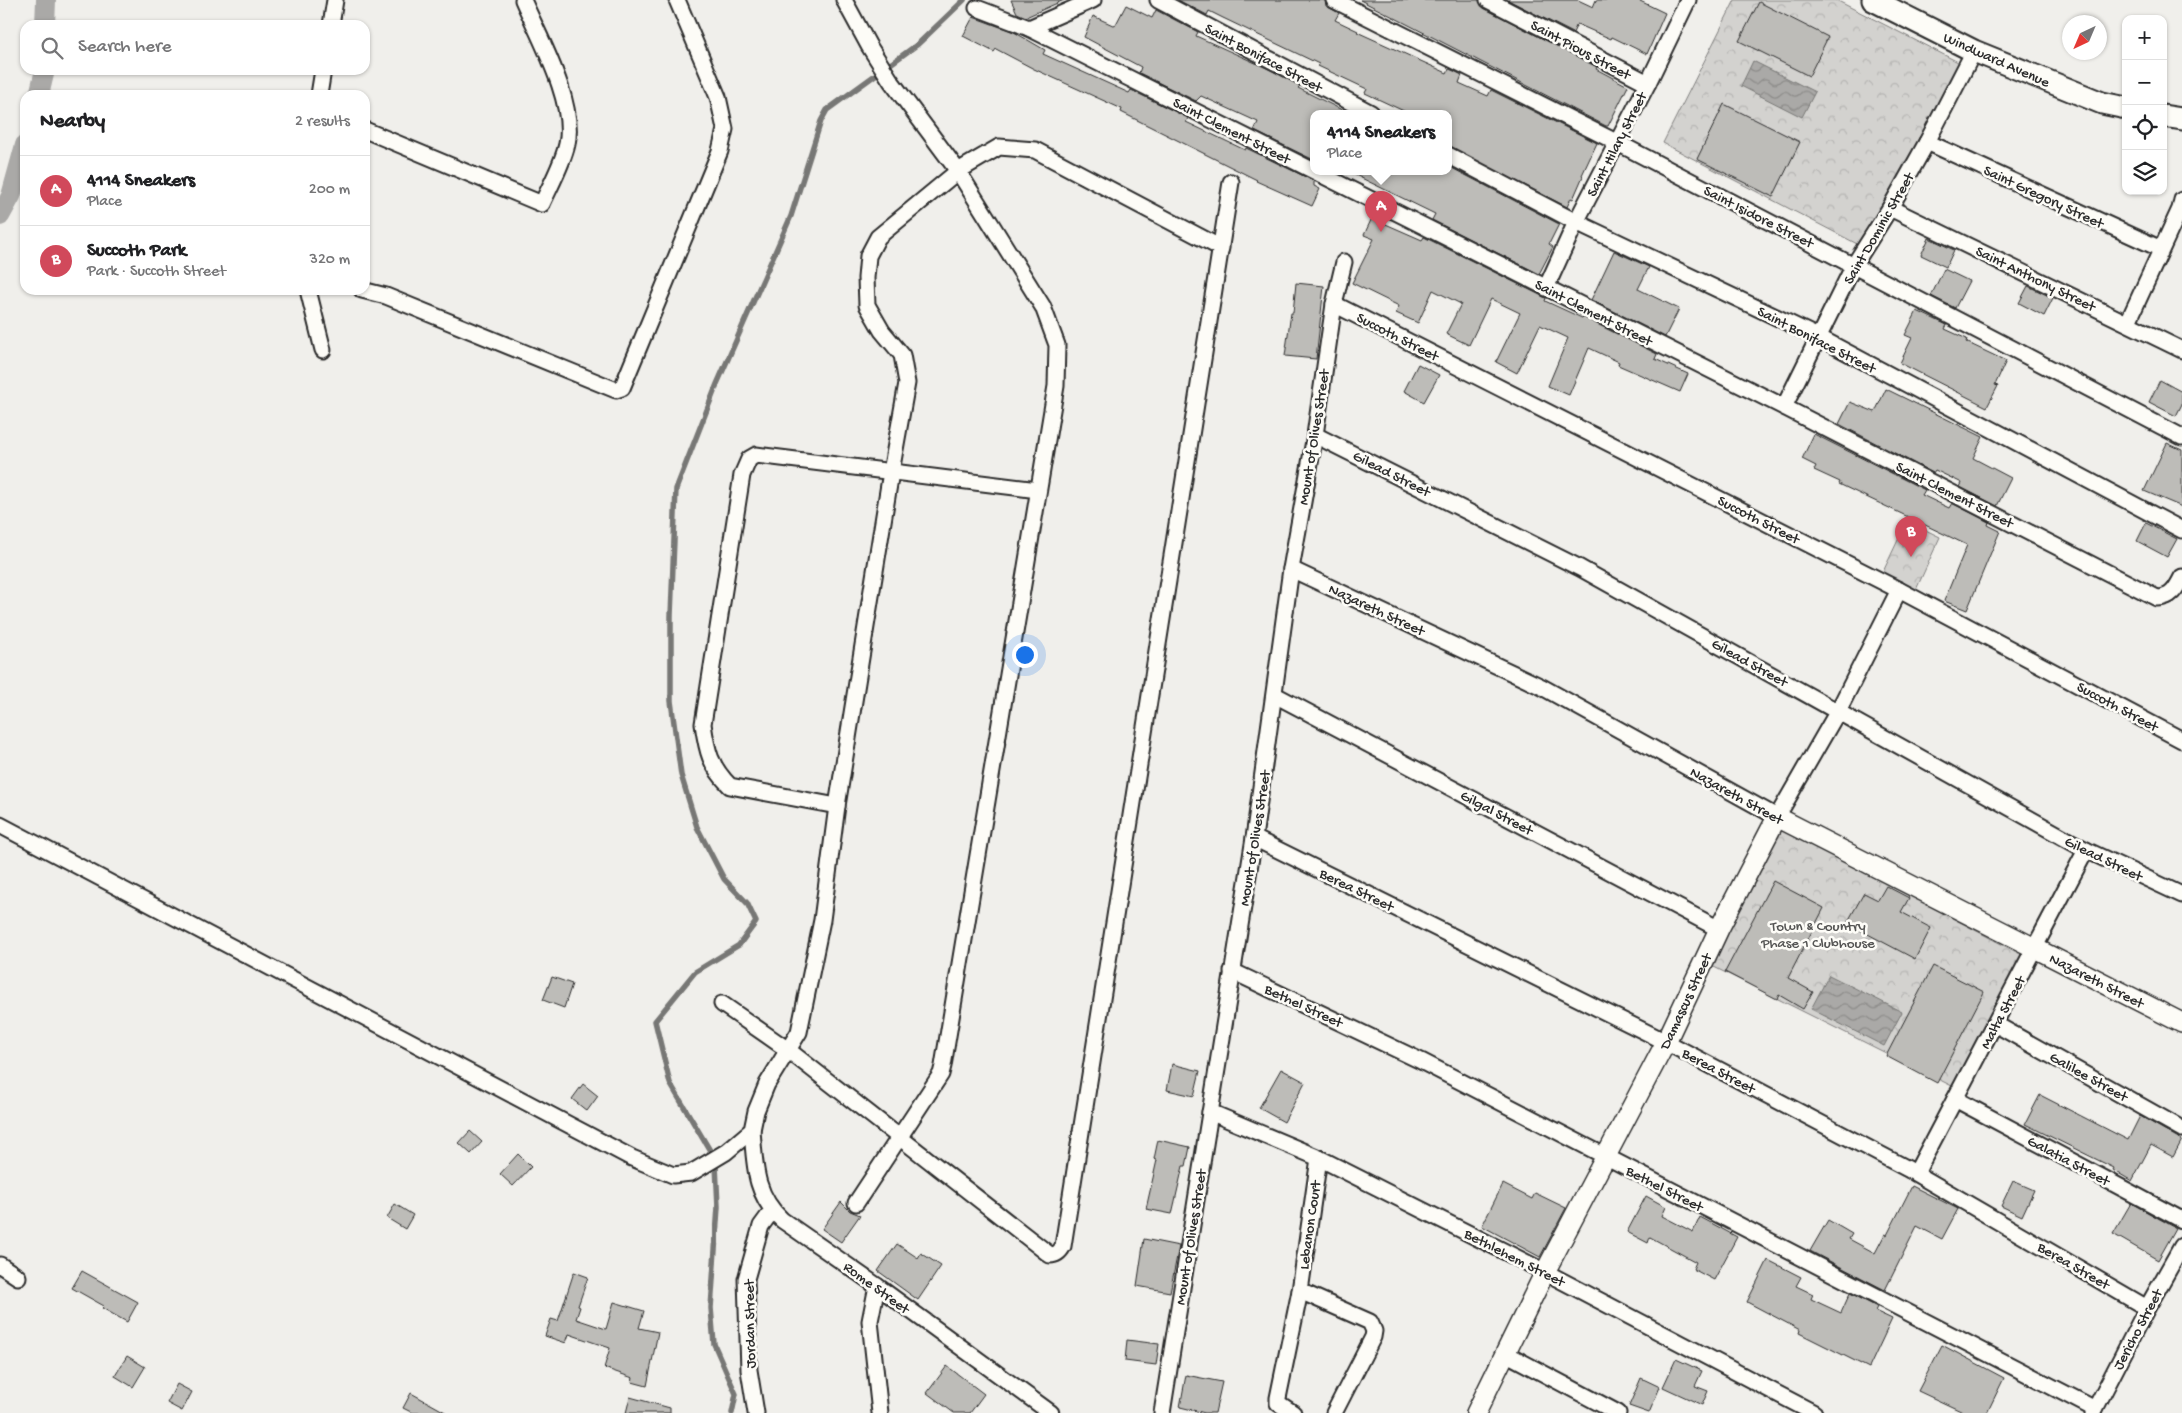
<!DOCTYPE html>
<meta charset="utf-8">
<style>
:root{--surface:#fff;--page:#f2f2f2;--text:#202124;--muted:#757577;--line:#e0e0e0;--accent:#d1495b}
body{margin:0;font-family:"Gochi Hand",sans-serif;background:var(--page);color:var(--text)}
.controls{position:absolute;right:15px;top:15px;display:grid;overflow:hidden;border-radius:10px;box-shadow:0 1px 4px #0004}
.controls button{width:45px;height:45px;display:grid;place-items:center;padding:0;border:0;border-bottom:1px solid var(--line);background:var(--surface);color:var(--text);font:25px sans-serif}
.compass{position:absolute;left:2062px;top:15px;width:45px;height:45px;border-radius:50%;background:var(--surface);box-shadow:0 1px 4px #0004;rotate:224deg}
.you{position:absolute;left:1024px;top:654px;width:18px;height:18px;margin:-12px;border:4px solid #fff;border-radius:50%;background:#1a73e8;box-shadow:0 0 0 8px #1a73e833}
.badge{display:grid;place-items:center;width:32px;height:32px;border-radius:50%;background:var(--accent);color:#fff;font-size:16px;font-weight:700}
.pin{position:absolute;translate:-50% -41px;filter:drop-shadow(0 1px 2px #0008)}
.pin::after{content:'';position:absolute;top:26px;width:18px;height:15px;background:inherit;clip-path:polygon(0 0,100% 0,50% 100%)}
.popup{position:absolute;left:1310px;top:110px;width:142px;height:65px;box-sizing:border-box;display:grid;place-content:center;border-radius:10px;background:var(--surface);filter:drop-shadow(0 1px 4px #0005);font-size:16px;white-space:nowrap;color:var(--muted)}
.popup b{font-size:19px;color:var(--text)}
.popup::after{content:'';position:absolute;left:50%;top:100%;margin-left:-10px;border:10px solid transparent;border-top-color:var(--surface)}
.list{margin:0;padding:0;list-style:none}
h2{display:flex;justify-content:space-between;align-items:center;height:65px;margin:0;padding:0 20px;font-size:21px}
h2 small{font-size:16px;font-weight:400;color:var(--muted)}
.list li{display:grid;grid-template-columns:32px 1fr auto;gap:15px;align-items:center;box-sizing:border-box;height:70px;padding:0 20px;border-top:1px solid var(--line)}
.list b{display:block;font-size:19px;white-space:nowrap}
.list p{margin:0;font-size:16px;white-space:nowrap;color:var(--muted)}
.list em{font-size:16px;font-style:normal;color:var(--muted)}
.icon{flex:none;width:28px;height:28px;fill:none;stroke:currentColor;stroke-width:2;stroke-linecap:round;stroke-linejoin:round}
.map{position:relative;flex:none;width:2182px;height:1413px;overflow:hidden}
.search{position:absolute;background:var(--surface);box-shadow:0 1px 4px #0004;left:20px;top:20px;width:350px;height:55px;display:flex;align-items:center;gap:12px;box-sizing:border-box;padding:0 18px;border-radius:15px;color:var(--muted);font-size:19px}
.panel{position:absolute;background:var(--surface);box-shadow:0 1px 4px #0004;left:20px;top:90px;width:350px;height:205px;border-radius:15px}
.map>svg:first-child{display:block}
.park{fill:url(#park-crowns);stroke:#7f7e7d}
.water{fill:url(#water-waves);stroke:#777775}
.lines{fill:none;stroke-linecap:round;stroke-linejoin:round}
.stream{stroke:#777775;stroke-width:5.5}
.canal{stroke:#aaa9a7;stroke-width:20}
.building{fill:#bdbcb8;stroke:#2b2b2b}
.minor-casing{stroke:#2b2b2b;stroke-width:19}
.tertiary-casing{stroke:#2b2b2b;stroke-width:22}
.secondary-casing{stroke:#2b2b2b;stroke-width:25}
.minor{stroke:#fdfcf7;stroke-width:15}
.tertiary{stroke:#fdfcf7;stroke-width:19}
.secondary{stroke:#fdfcf7;stroke-width:21}
.labels{text-anchor:middle;stroke-width:5;stroke-linejoin:round;paint-order:stroke}
.street-label{font-size:15px;fill:#2b2b2b;stroke:#fdfcf7}
.park-label{font-size:15px;fill:#555554;stroke:#fdfcf7}
</style>
<div class="map">
<svg width="2182" height="1413" viewBox="0 0 2182 1413">
<defs>
<pattern id="park-crowns" width="20" height="18" patternUnits="userSpaceOnUse" patternTransform="scale(1.25)"><rect width="20" height="18" fill="#d3d2cf"/><path d="M2 6a3 3 0 1 1 6 0M12 15a3 3 0 1 1 6 0" fill="none" stroke="#b5b4b2"/></pattern>
<pattern id="water-waves" width="16" height="10" patternUnits="userSpaceOnUse" patternTransform="scale(1.25)"><rect width="16" height="10" fill="#aaa9a7"/><path d="M0 5q4-4 8 0t8 0" fill="none" stroke="#8b8a88"/></pattern>
</defs>
<rect width="100%" height="100%" fill="#f0efeb"/>
<filter id="ink" filterUnits="userSpaceOnUse"><feTurbulence type="fractalNoise" baseFrequency=".02" numOctaves="2"/><feDisplacementMap in="SourceGraphic" scale="10" xChannelSelector="R" yChannelSelector="G"/><feConvolveMatrix kernelMatrix="1 2 1 2 8 2 1 2 1" color-interpolation-filters="sRGB"/></filter>
<g filter="url(#ink)">
<g class="park">
<polygon points="1735,0 1836,0 1960,63 1863,247 1663,143"/>
<polygon points="1907,521 1940,537 1915,592 1881,576"/>
<polygon points="1782,828 2024,956 1952,1086 1708,964"/>
</g>
<g class="water">
<polygon points="1753,61 1815,92 1802,117 1741,86"/>
<polygon points="1829,975 1902,1012 1884,1046 1811,1009"/>
</g>
<g class="lines">
<g class="stream">
<polyline points="712,1154 670,1083 655,1021 695,972 739,945 756,922 747,903 724,879 697,827 681,775 671,701 671,616 676,489 717,384 791,216 821,121 827,110 918,44 964,0"/>
<polyline points="716,1165 718,1207 711,1308 714,1344 736,1394 732,1413"/>
</g>
<g class="canal">
<polyline points="45,25 46,0"/>
<polyline points="39,95 45,70"/>
<polyline points="0,216 11,196 25,145"/>
</g>
</g>
<g class="building">
<polygon points="1011,0 1064,0 1026,17 1017,13"/>
<polygon points="1178,0 1325,0 1326,6 1339,13 1335,20 1358,31 1357,32 1447,73 1449,69 1454,71 1462,75 1459,83 1488,96 1491,90 1597,143 1582,175 1583,176 1573,199 1571,198 1567,207 1448,146 1448,113 1408,113 1365,93 1367,89 1318,66 1319,64 1223,18 1209,11 1207,15"/>
<polygon points="1360,0 1479,0 1484,8 1597,67 1596,69 1628,86 1608,126 1606,126"/>
<polygon points="1508,0 1578,0 1593,7 1596,0 1638,0 1665,13 1647,54 1612,37 1611,39 1577,24 1573,33"/>
<polygon points="1759,2 1828,37 1809,76 1739,41"/>
<polygon points="1126,5 1152,18 1156,10 1198,32 1196,36 1271,70 1300,86 1298,88 1348,113 1314,113 1314,160 1254,131 1258,122 1201,96 1196,101 1139,73 1141,67 1084,37 1093,16 1115,26"/>
<polygon points="973,17 1014,32 1045,50 1043,54 1129,93 1131,90 1188,118 1186,122 1245,150 1246,148 1314,181 1314,186 1320,189 1312,206 1256,181 1257,180 1121,112 1122,109 1034,69 996,49 994,52 963,36"/>
<polygon points="1724,104 1800,142 1773,197 1697,159"/>
<polygon points="1448,166 1559,224 1549,244 1553,247 1539,274 1432,220 1435,214 1347,171 1448,171"/>
<polygon points="1372,218 1422,240 1424,237 1546,298 1545,301 1582,318 1583,317 1657,354 1655,359 1688,374 1680,392 1618,365 1619,362 1589,348 1569,395 1548,386 1568,338 1540,325 1517,373 1496,362 1520,313 1491,299 1469,345 1446,334 1461,304 1433,290 1418,323 1396,313 1399,306 1352,283 1374,239 1364,235"/>
<polygon points="1929,238 1954,250 1946,267 1921,255"/>
<polygon points="1614,251 1649,267 1638,289 1679,309 1665,337 1591,300"/>
<polygon points="1944,269 1969,281 1955,308 1931,296"/>
<polygon points="1296,283 1324,286 1316,359 1285,356 1291,313 1293,313"/>
<polygon points="2028,286 2053,298 2044,316 2019,303"/>
<polygon points="1917,311 1947,325 1945,329 1967,339 1966,342 2006,361 1995,385 1998,386 1987,407 1900,363 1912,338 1905,335"/>
<polygon points="1418,364 1439,375 1424,402 1404,391"/>
<polygon points="2160,380 2182,392 2182,404 2176,416 2149,402"/>
<polygon points="1886,389 1983,437 1973,458 2011,478 1997,506 1960,487 1962,483 1935,470 1933,473 1839,424 1850,402 1875,412"/>
<polygon points="1814,434 1925,490 1922,495 1949,508 1952,503 1989,522 1988,525 2000,531 1967,610 1944,601 1967,545 1839,484 1840,482 1814,470 1816,466 1802,459"/>
<polygon points="2167,443 2182,450 2182,507 2144,491"/>
<polygon points="2146,523 2177,539 2167,557 2137,541"/>
<polygon points="1773,881 1824,908 1788,978 1813,992 1803,1009 1779,995 1777,999 1725,972"/>
<polygon points="1886,886 1909,898 1901,912 1931,928 1915,959 1847,923 1864,893 1878,900"/>
<polygon points="1933,966 1984,992 1937,1083 1886,1056"/>
<polygon points="552,977 572,984 564,1008 543,1000"/>
<polygon points="1172,1064 1200,1071 1194,1096 1167,1090"/>
<polygon points="1281,1069 1305,1082 1284,1122 1259,1108"/>
<polygon points="583,1084 598,1096 587,1111 572,1099"/>
<polygon points="2040,1095 2128,1140 2140,1116 2182,1140 2173,1157 2151,1145 2132,1181 2113,1170 2114,1168 2025,1124"/>
<polygon points="470,1131 482,1142 471,1154 459,1143"/>
<polygon points="1158,1140 1190,1147 1186,1166 1183,1166 1172,1214 1146,1209 1157,1160 1154,1159"/>
<polygon points="518,1154 531,1167 513,1186 500,1174"/>
<polygon points="2013,1181 2034,1190 2022,1216 2001,1206"/>
<polygon points="1503,1184 1532,1199 1535,1193 1566,1208 1540,1257 1482,1226"/>
<polygon points="1912,1186 1958,1209 1942,1239 1917,1226 1885,1290 1810,1251 1828,1220 1852,1234 1849,1239 1875,1253 1885,1234 1887,1235"/>
<polygon points="1646,1196 1666,1207 1662,1216 1693,1232 1700,1217 1737,1237 1714,1280 1693,1269 1696,1262 1650,1237 1648,1243 1627,1232"/>
<polygon points="841,1202 850,1211 860,1215 841,1242 822,1229"/>
<polygon points="2131,1203 2176,1228 2158,1260 2113,1234"/>
<polygon points="395,1204 413,1215 405,1229 387,1218"/>
<polygon points="1144,1239 1179,1246 1170,1292 1137,1286"/>
<polygon points="897,1244 918,1258 921,1253 941,1266 918,1300 878,1271"/>
<polygon points="1768,1260 1801,1277 1796,1286 1813,1294 1811,1299 1841,1313 1850,1293 1877,1307 1875,1311 1892,1319 1869,1368 1799,1333 1800,1330 1747,1302"/>
<polygon points="82,1271 138,1302 127,1322 102,1308 104,1306 72,1288"/>
<polygon points="574,1272 588,1277 578,1306 580,1307 576,1319 606,1329 614,1302 644,1311 639,1328 658,1332 647,1386 632,1382 633,1378 604,1368 610,1348 569,1334 566,1343 545,1336 551,1319 558,1321"/>
<polygon points="1127,1340 1159,1344 1156,1365 1125,1361"/>
<polygon points="1942,1345 2004,1378 1987,1413 1965,1413 1918,1391"/>
<polygon points="127,1356 145,1367 133,1387 115,1376"/>
<polygon points="1676,1359 1702,1371 1695,1386 1708,1391 1702,1405 1663,1387"/>
<polygon points="947,1366 984,1394 970,1413 954,1413 927,1393"/>
<polygon points="1186,1375 1222,1382 1215,1413 1205,1413 1180,1407"/>
<polygon points="1641,1378 1660,1387 1649,1413 1629,1406"/>
<polygon points="177,1384 192,1392 182,1411 167,1403"/>
<polygon points="411,1393 447,1413 413,1413 403,1408"/>
<polygon points="630,1397 670,1408 670,1413 626,1413"/>
</g>
<g class="lines">
<g class="minor-casing">
<g id="minor">
<polyline points="844,0 869,46 891,81 958,171 1043,307 1057,345 1056,386 943,1066 941,1074 856,1203"/>
<polyline points="1158,0 1371,113"/>
<polyline points="1334,0 1616,142 2182,437"/>
<polyline points="1488,0 1648,83"/>
<polyline points="977,8 1029,28 1093,0"/>
<polyline points="331,25 335,0"/>
<path d="M 1029,28 L 1784,407 L 2157,598 C 2171,598 2176,589 2182,577"/>
<polyline points="319,95 323,70"/>
<path d="M 365,130 L 542,204 C 550,186 563,163 567,144 C 576,103 540,39 523,0"/>
<polyline points="1927,142 2161,249"/>
<polyline points="1448,155 1576,222 1818,337 2182,530"/>
<polyline points="1890,208 2182,350"/>
<polyline points="1546,288 1576,222 1648,83 1688,0"/>
<polyline points="308,290 323,350"/>
<polyline points="362,290 386,296 616,390 622,388 720,151 725,129 718,97 677,0"/>
<polyline points="1334,304 1899,590 2182,740"/>
<polyline points="2128,322 2180,209 2182,200"/>
<polyline points="1784,407 1854,265 1890,208 1927,142 1974,51"/>
<polyline points="1315,435 1580,568 2086,850 2182,895"/>
<polyline points="1291,569 1542,687 1777,817 1838,711 1899,590"/>
<polyline points="1275,695 1719,929"/>
<path d="M 837,806 L 730,786 C 710,766 707,751 703,724 L 742,475 L 749,459 L 756,455 L 1038,490"/>
<polyline points="0,825 632,1158 673,1175 691,1173 726,1152 752,1130 756,1111 767,1084 799,1032 822,920 837,806 891,472 907,383 902,355 882,331 867,305 866,278 868,256 878,237 958,171 999,147 1035,150 1221,248"/>
<polyline points="1254,838 1666,1042 1908,1169 2147,1308"/>
<polyline points="1232,971 1421,1061 2095,1409"/>
<path d="M 722,1004 L 788,1050 L 1050,1255 C 1057,1255 1060,1252 1063,1246 L 1231,182"/>
<polyline points="1995,1024 2182,1129"/>
<polyline points="1955,1099 2182,1220"/>
<polyline points="1210,1112 1319,1158 1545,1272 1814,1413"/>
<path d="M 752,1130 C 755,1165 754,1194 782,1220 L 877,1286 L 1051,1413"/>
<polyline points="1916,1173 2086,850"/>
<polyline points="0,1265 18,1277"/>
<polyline points="877,1286 870,1321 880,1413"/>
<polyline points="1300,1291 1370,1322 1374,1331 1373,1337 1334,1413"/>
<polyline points="1505,1353 1618,1413"/>
<polyline points="756,1413 749,1370 746,1279 761,1226 772,1211"/>
<polyline points="1162,1413 1254,838 1291,569 1315,435 1334,304 1344,262"/>
<polyline points="1293,1413 1278,1403 1278,1398 1300,1291 1319,1158"/>
<polyline points="2093,1413 2147,1308 2182,1246"/>
</g>
</g>
<g class="tertiary-casing">
<polyline id="tertiary" points="1476,1413 1545,1272 1666,1042 1719,929 1777,817 2182,1023"/>
</g>
<g class="secondary-casing">
<g id="secondary">
<polyline points="1873,0 1974,51 2102,103 2126,108"/>
<polyline points="2163,116 2182,119"/>
</g>
</g>
<use href="#minor" class="minor"/>
<use href="#tertiary" class="tertiary"/>
<use href="#secondary" class="secondary"/>
</g>
</g>
<g class="labels">
<g class="street-label">
<text transform="translate(1581 49) rotate(28)" y="5">Saint Pious Street</text>
<text transform="translate(1264 57) rotate(28)" y="5">Saint Boniface Street</text>
<text transform="translate(1997 59) rotate(24)" y="5">Windward Avenue</text>
<text transform="translate(1232 130) rotate(27)" y="5">Saint Clement Street</text>
<text transform="translate(1616 144) rotate(-63)" y="5">Saint Hilary Street</text>
<text transform="translate(2044 196) rotate(25)" y="5">Saint Gregory Street</text>
<text transform="translate(1759 216) rotate(27)" y="5">Saint Isidore Street</text>
<text transform="translate(1878 228) rotate(-60)" y="5">Saint Dominic Street</text>
<text transform="translate(2036 278) rotate(26)" y="5">Saint Anthony Street</text>
<text transform="translate(1594 312) rotate(27)" y="5">Saint Clement Street</text>
<text transform="translate(1398 336) rotate(27)" y="5">Succoth Street</text>
<text transform="translate(1817 339) rotate(27)" y="5">Saint Boniface Street</text>
<text transform="translate(1313 437) rotate(-81)" y="5">Mount of Olives Street</text>
<text transform="translate(1392 473) rotate(27)" y="5">Gilead Street</text>
<text transform="translate(1955 494) rotate(27)" y="5">Saint Clement Street</text>
<text transform="translate(1759 519) rotate(27)" y="5">Succoth Street</text>
<text transform="translate(1377 609) rotate(25)" y="5">Nazareth Street</text>
<text transform="translate(1750 662) rotate(29)" y="5">Gilead Street</text>
<text transform="translate(2118 706) rotate(28)" y="5">Succoth Street</text>
<text transform="translate(1737 795) rotate(29)" y="5">Nazareth Street</text>
<text transform="translate(1497 812) rotate(28)" y="5">Gilgal Street</text>
<text transform="translate(1254 838) rotate(-81)" y="5">Mount of Olives Street</text>
<text transform="translate(2104 858) rotate(26)" y="5">Gilead Street</text>
<text transform="translate(1357 889) rotate(26)" y="5">Berea Street</text>
<text transform="translate(2097 980) rotate(27)" y="5">Nazareth Street</text>
<text transform="translate(1685 1001) rotate(-65)" y="5">Damascus Street</text>
<text transform="translate(1304 1005) rotate(25)" y="5">Bethel Street</text>
<text transform="translate(2002 1012) rotate(-62)" y="5">Malta Street</text>
<text transform="translate(1719 1070) rotate(28)" y="5">Berea Street</text>
<text transform="translate(2089 1076) rotate(29)" y="5">Galilee Street</text>
<text transform="translate(2069 1160) rotate(28)" y="5">Galatia Street</text>
<text transform="translate(1665 1188) rotate(27)" y="5">Bethel Street</text>
<text transform="translate(1309 1225) rotate(-82)" y="5">Lebanon Court</text>
<text transform="translate(1190 1237) rotate(-81)" y="5">Mount of Olives Street</text>
<text transform="translate(1515 1257) rotate(27)" y="5">Bethlehem Street</text>
<text transform="translate(2074 1265) rotate(30)" y="5">Berea Street</text>
<text transform="translate(877 1287) rotate(36)" y="5">Rome Street</text>
<text transform="translate(749 1324) rotate(-91)" y="5">Jordan Street</text>
<text transform="translate(2137 1329) rotate(-62)" y="5">Jericho Street</text>
</g>
<g class="park-label">
<text x="1818" y="930">Town &amp; Country<tspan x="1818" dy="17">Phase 1 Clubhouse</tspan></text>
</g>
</g>
</svg>
<div class="controls">
<button>+</button>
<button>−</button>
<button><svg class="icon" aria-label="locate" viewBox="0 0 24 24"><circle cx="12" cy="12" r="6"/><path d="M12 2v4M12 18v4M2 12h4M18 12h4"/></svg></button>
<button><svg class="icon" aria-label="layers" viewBox="0 0 24 24"><path d="M12 4l9 5-9 5-9-5zM3 14l9 5 9-5"/></svg></button>
</div>
<svg class="compass" viewBox="-18 -18 36 36"><path d="M0-13l5 13h-10z" fill="#e53935"/><path d="M0 13l5-13h-10z" fill="#757577"/></svg>
<div class="you"></div>
<div class="pin badge" style="left:1381px;top:232px">A</div>
<div class="popup"><b>4114 Sneakers</b>Place</div>
<div class="pin badge" style="left:1911px;top:557px">B</div>
<div class="search"><svg class="icon" aria-label="search" viewBox="0 0 24 24"><circle cx="10" cy="10" r="6"/><path d="M15 15l6 6"/></svg>Search here</div>
<section class="panel">
<h2>Nearby<small>2 results</small></h2>
<ul class="list">
<li><span class="badge">A</span><div><b>4114 Sneakers</b><p>Place</p></div><em>200 m</em></li>
<li><span class="badge">B</span><div><b>Succoth Park</b><p>Park · Succoth Street</p></div><em>320 m</em></li>
</ul>
</section>
</div>
